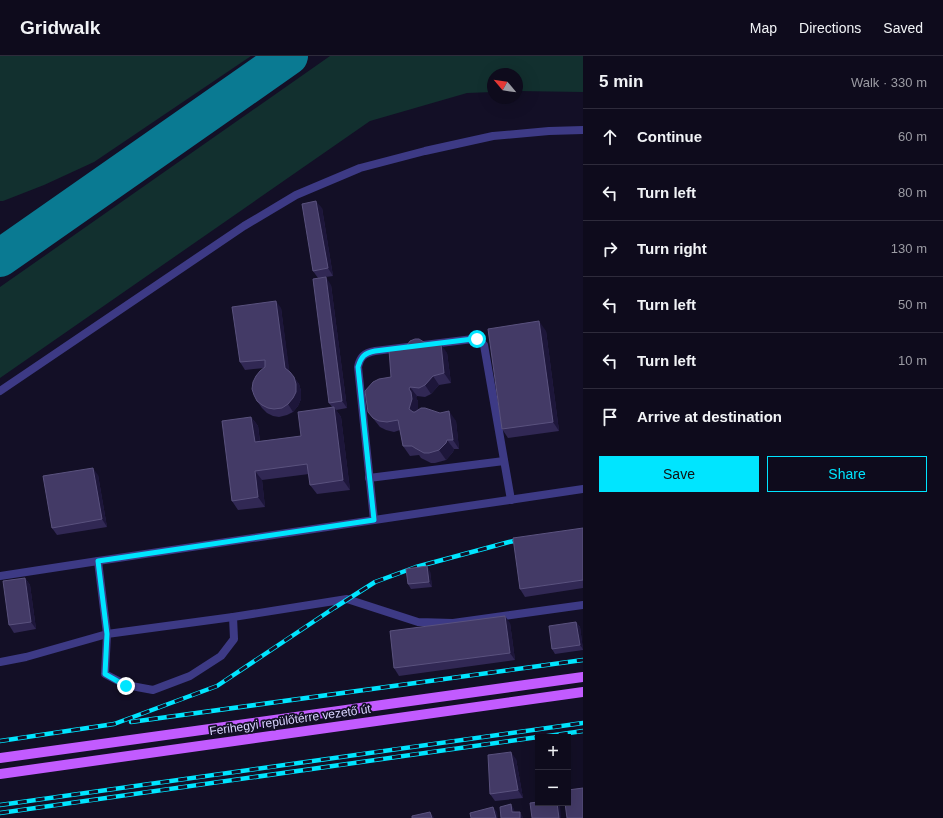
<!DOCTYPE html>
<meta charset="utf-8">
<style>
:root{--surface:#0e0b1c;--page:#1c1929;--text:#f1f3f6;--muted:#9b9ba3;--line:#2e2b3b;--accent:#00e5ff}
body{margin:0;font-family:Helvetica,sans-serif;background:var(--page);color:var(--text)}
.controls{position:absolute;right:12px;bottom:12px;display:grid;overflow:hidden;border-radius:0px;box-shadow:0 4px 16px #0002}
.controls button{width:36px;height:36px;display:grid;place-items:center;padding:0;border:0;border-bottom:1px solid var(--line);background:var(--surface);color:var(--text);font:20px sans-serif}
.compass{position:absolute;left:487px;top:12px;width:36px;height:36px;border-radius:50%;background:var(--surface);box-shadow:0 4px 16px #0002;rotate:299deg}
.stop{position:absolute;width:12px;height:12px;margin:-9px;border:3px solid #00e5ff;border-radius:50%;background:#fff}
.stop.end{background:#00e5ff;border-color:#fff;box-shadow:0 1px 4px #0008}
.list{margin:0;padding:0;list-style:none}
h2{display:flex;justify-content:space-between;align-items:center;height:52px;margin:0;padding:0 16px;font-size:17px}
h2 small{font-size:13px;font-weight:400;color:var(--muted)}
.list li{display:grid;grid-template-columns:26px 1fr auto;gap:12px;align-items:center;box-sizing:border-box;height:56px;padding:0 16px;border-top:1px solid var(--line)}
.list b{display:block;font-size:15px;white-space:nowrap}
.list em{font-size:13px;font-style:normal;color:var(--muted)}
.actions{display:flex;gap:8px;padding:12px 16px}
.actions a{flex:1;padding:9px 0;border:1px solid var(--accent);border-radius:0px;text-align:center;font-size:14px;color:var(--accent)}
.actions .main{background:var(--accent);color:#111}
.icon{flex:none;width:22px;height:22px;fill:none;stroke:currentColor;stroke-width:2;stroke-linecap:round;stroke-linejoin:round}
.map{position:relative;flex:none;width:583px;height:762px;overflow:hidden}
header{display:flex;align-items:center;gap:24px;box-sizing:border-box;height:56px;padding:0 20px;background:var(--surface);border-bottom:1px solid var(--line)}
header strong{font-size:19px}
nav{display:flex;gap:22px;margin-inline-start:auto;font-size:14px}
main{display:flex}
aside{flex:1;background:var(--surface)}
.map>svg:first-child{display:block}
.green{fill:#12302f}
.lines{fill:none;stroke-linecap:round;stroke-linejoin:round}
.taxiway{stroke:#0a7a92;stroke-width:38}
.lane{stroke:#3d3a85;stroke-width:8}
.primary{stroke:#c25bff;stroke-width:10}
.rail-casing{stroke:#00e5ff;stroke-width:4.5}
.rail{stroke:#130f26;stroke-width:3;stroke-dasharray:9;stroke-linecap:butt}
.wall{fill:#312854}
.shaded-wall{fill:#1d163a}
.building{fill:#433a66;stroke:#5a527e}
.route{stroke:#00e5ff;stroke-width:5}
.labels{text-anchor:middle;stroke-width:3.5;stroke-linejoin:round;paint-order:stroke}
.street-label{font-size:12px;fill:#d9d4ff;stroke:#130f26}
</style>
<header>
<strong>Gridwalk</strong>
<nav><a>Map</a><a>Directions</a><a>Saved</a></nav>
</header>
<main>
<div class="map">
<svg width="583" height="762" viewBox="0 0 583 762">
<rect width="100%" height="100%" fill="#130f26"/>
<g class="green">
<polygon points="0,0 251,0 94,106 44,129 3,145 0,145"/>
<polygon points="330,0 583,0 583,36 517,35 517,18 493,18 493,36 467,37 370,65 0,322 0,231"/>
</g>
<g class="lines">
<polyline class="taxiway" points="0,202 289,0"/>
<g class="lane">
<polyline points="0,335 244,170 296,139 360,112 425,95 493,80 549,75 583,74"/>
<polyline points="369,422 504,405"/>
<path d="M 374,464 L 358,311 C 360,301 364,297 375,295 L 473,283 L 477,283 L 484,289 L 511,444"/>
<polyline points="98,505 107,578 105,618 126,629 153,634 190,620 221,600 234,583 233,561"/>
<polyline points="0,520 98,505 583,433"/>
<polyline points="0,606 26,601 107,578 233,561 347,543 418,566 453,567 583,549"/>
</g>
<g class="primary">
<polyline points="0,702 583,621"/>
<polyline points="0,718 583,636"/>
</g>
<g class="rail-casing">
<g id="rail">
<polyline points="131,666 583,604"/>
<polyline points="541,681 583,675"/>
<polyline points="0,685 114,668 217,630 334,552 375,526 416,511 509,486 524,483"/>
<polyline points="0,749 583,667"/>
<polyline points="0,757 538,681"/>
</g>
</g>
<use href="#rail" class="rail"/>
</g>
<g class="wall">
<polygon points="322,152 333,220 318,222 313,215"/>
<polygon points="331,229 347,352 336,354 341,361 350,434 317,438 310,429 309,418 262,424 265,451 238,454 232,445 251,361 258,370 260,385 301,380 332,351 329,347"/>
<polygon points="281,252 289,315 299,328 301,335 301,343 298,350 293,356 287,359 279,361 273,360 267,357 262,352 257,345 264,312 245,314 240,306"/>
<polygon points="546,275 559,375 508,382 502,373"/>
<polygon points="427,288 447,297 451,327 439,329 431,338 425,341 417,340 416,342 418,345 418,354 456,365 459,393 454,393 453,396 446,404 435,407 431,407 421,402 419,399 410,400 403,390 400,374 394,376 386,374 380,371 368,356 391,321 405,292"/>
<polygon points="98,419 107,471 57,479 52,472"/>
<polygon points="583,472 583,532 525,541 520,533"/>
<polygon points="430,515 432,531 411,533 408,528"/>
<polygon points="25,522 30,529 36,573 14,577 9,569"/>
<polygon points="576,566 580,571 583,594 555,598 552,593"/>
<polygon points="510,567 515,604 399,620 394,612"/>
<polygon points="516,703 523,742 495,745 490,738"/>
</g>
<g class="shaded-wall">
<polygon points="316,145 322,152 333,220 328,212"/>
<polygon points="326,221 331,229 347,352 342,345"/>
<polygon points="276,245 281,252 290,319 285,312"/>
<polygon points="539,265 546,275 559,375 553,366"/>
<polygon points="441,288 447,297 451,327 444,317"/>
<polygon points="433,320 439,329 431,338 425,329"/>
<polygon points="294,321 299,328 301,335 301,343 298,350 293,356 288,348"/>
<polygon points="410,331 417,340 416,342 418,345 418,353 415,363 409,353 409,333"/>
<polygon points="334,351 341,361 350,434 343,424"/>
<polygon points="449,355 456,365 459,393 453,384"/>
<polygon points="251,361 258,370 261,395 255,386"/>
<polygon points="447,384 454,393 453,396 446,404 439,394"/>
<polygon points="93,412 98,419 107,471 102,463"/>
<polygon points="255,415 262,424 265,451 258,441"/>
<polygon points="427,510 430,515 432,531 429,526"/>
<polygon points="25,522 30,529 36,573 31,566"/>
<polygon points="505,560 510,567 515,604 510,597"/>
<polygon points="576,566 580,571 583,593 580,589"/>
<polygon points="511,696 516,703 523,742 518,734"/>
<polygon points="557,747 559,747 560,748 561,762 559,762"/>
<polygon points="511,748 514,753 516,761 512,756"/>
<polygon points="493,751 497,756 498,762 496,762"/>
<polygon points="430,756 434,761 434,762 432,762"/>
<polygon points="520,756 523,761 523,762 520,762"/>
</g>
<g class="building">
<polygon points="316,145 328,212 313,215 302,148"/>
<polygon points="326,221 342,345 329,347 313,223"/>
<polygon points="276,245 285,312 290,316 294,321 296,328 296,336 293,342 288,348 282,352 274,353 268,352 262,349 257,345 254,339 252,333 253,326 256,320 260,315 265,311 265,304 240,306 232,251"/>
<polygon points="539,265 553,366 502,373 488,273"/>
<polygon points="415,283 419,283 427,288 441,288 444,317 433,320 425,329 419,332 410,331 409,333 411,336 412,343 409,353 413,356 415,356 421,352 425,352 440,357 449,355 453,384 447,384 446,387 439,394 429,397 424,397 415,392 412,390 403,390 398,364 387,366 379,365 373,362 368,356 365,335 373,326 379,323 391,321 389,294 405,292 410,285"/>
<polygon points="334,351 343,424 310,429 307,408 255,415 258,441 232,445 222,365 251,361 255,386 301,380 298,356"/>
<polygon points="93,412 102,463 52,472 43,420"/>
<polygon points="583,472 583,524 520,533 513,482"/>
<polygon points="427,510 429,526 408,528 406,513"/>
<polygon points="25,522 31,566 9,569 3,525"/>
<polygon points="505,560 510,597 394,612 390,575"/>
<polygon points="576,566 580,589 552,593 549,570"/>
<polygon points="511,696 518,734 490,738 488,699"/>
<polygon points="583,732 583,762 567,762 565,747 568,747 568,734"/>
<polygon points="538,746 538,747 557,747 559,762 532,762 530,747"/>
<polygon points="511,748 512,756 520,756 520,762 501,762 500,751"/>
<polygon points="493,751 496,762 471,762 470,757"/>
<polygon points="430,756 432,762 412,762 412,760"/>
</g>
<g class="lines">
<path class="route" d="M 126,630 L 105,618 L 107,578 L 98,505 L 374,464 L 358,311 C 361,301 364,297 375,295 L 473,283 L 477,283"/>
</g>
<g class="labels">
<g class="street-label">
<text transform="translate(290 664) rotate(-8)" y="4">Ferihegyi repülőtérre vezető út</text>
</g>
</g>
</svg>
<div class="controls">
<button>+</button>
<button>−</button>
</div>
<svg class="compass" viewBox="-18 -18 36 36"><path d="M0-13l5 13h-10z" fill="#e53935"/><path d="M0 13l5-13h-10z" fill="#9b9ba3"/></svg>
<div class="stop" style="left:477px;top:283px"></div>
<div class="stop end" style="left:126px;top:630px"></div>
</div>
<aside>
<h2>5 min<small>Walk · 330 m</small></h2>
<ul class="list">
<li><svg class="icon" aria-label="ahead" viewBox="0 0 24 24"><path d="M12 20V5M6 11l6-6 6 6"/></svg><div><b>Continue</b></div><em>60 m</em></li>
<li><svg class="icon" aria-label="left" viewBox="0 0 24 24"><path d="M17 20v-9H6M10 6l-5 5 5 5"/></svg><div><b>Turn left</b></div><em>80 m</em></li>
<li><svg class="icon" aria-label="right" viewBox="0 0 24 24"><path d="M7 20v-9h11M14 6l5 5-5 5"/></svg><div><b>Turn right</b></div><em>130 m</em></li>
<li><svg class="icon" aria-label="left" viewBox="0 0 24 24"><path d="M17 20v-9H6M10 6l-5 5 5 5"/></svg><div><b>Turn left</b></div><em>50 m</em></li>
<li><svg class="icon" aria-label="left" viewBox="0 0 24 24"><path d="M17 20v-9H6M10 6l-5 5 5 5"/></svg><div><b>Turn left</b></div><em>10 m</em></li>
<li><svg class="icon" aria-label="arrive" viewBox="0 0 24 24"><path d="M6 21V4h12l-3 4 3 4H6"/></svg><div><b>Arrive at destination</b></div></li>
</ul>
<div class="actions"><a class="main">Save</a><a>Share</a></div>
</aside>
</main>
